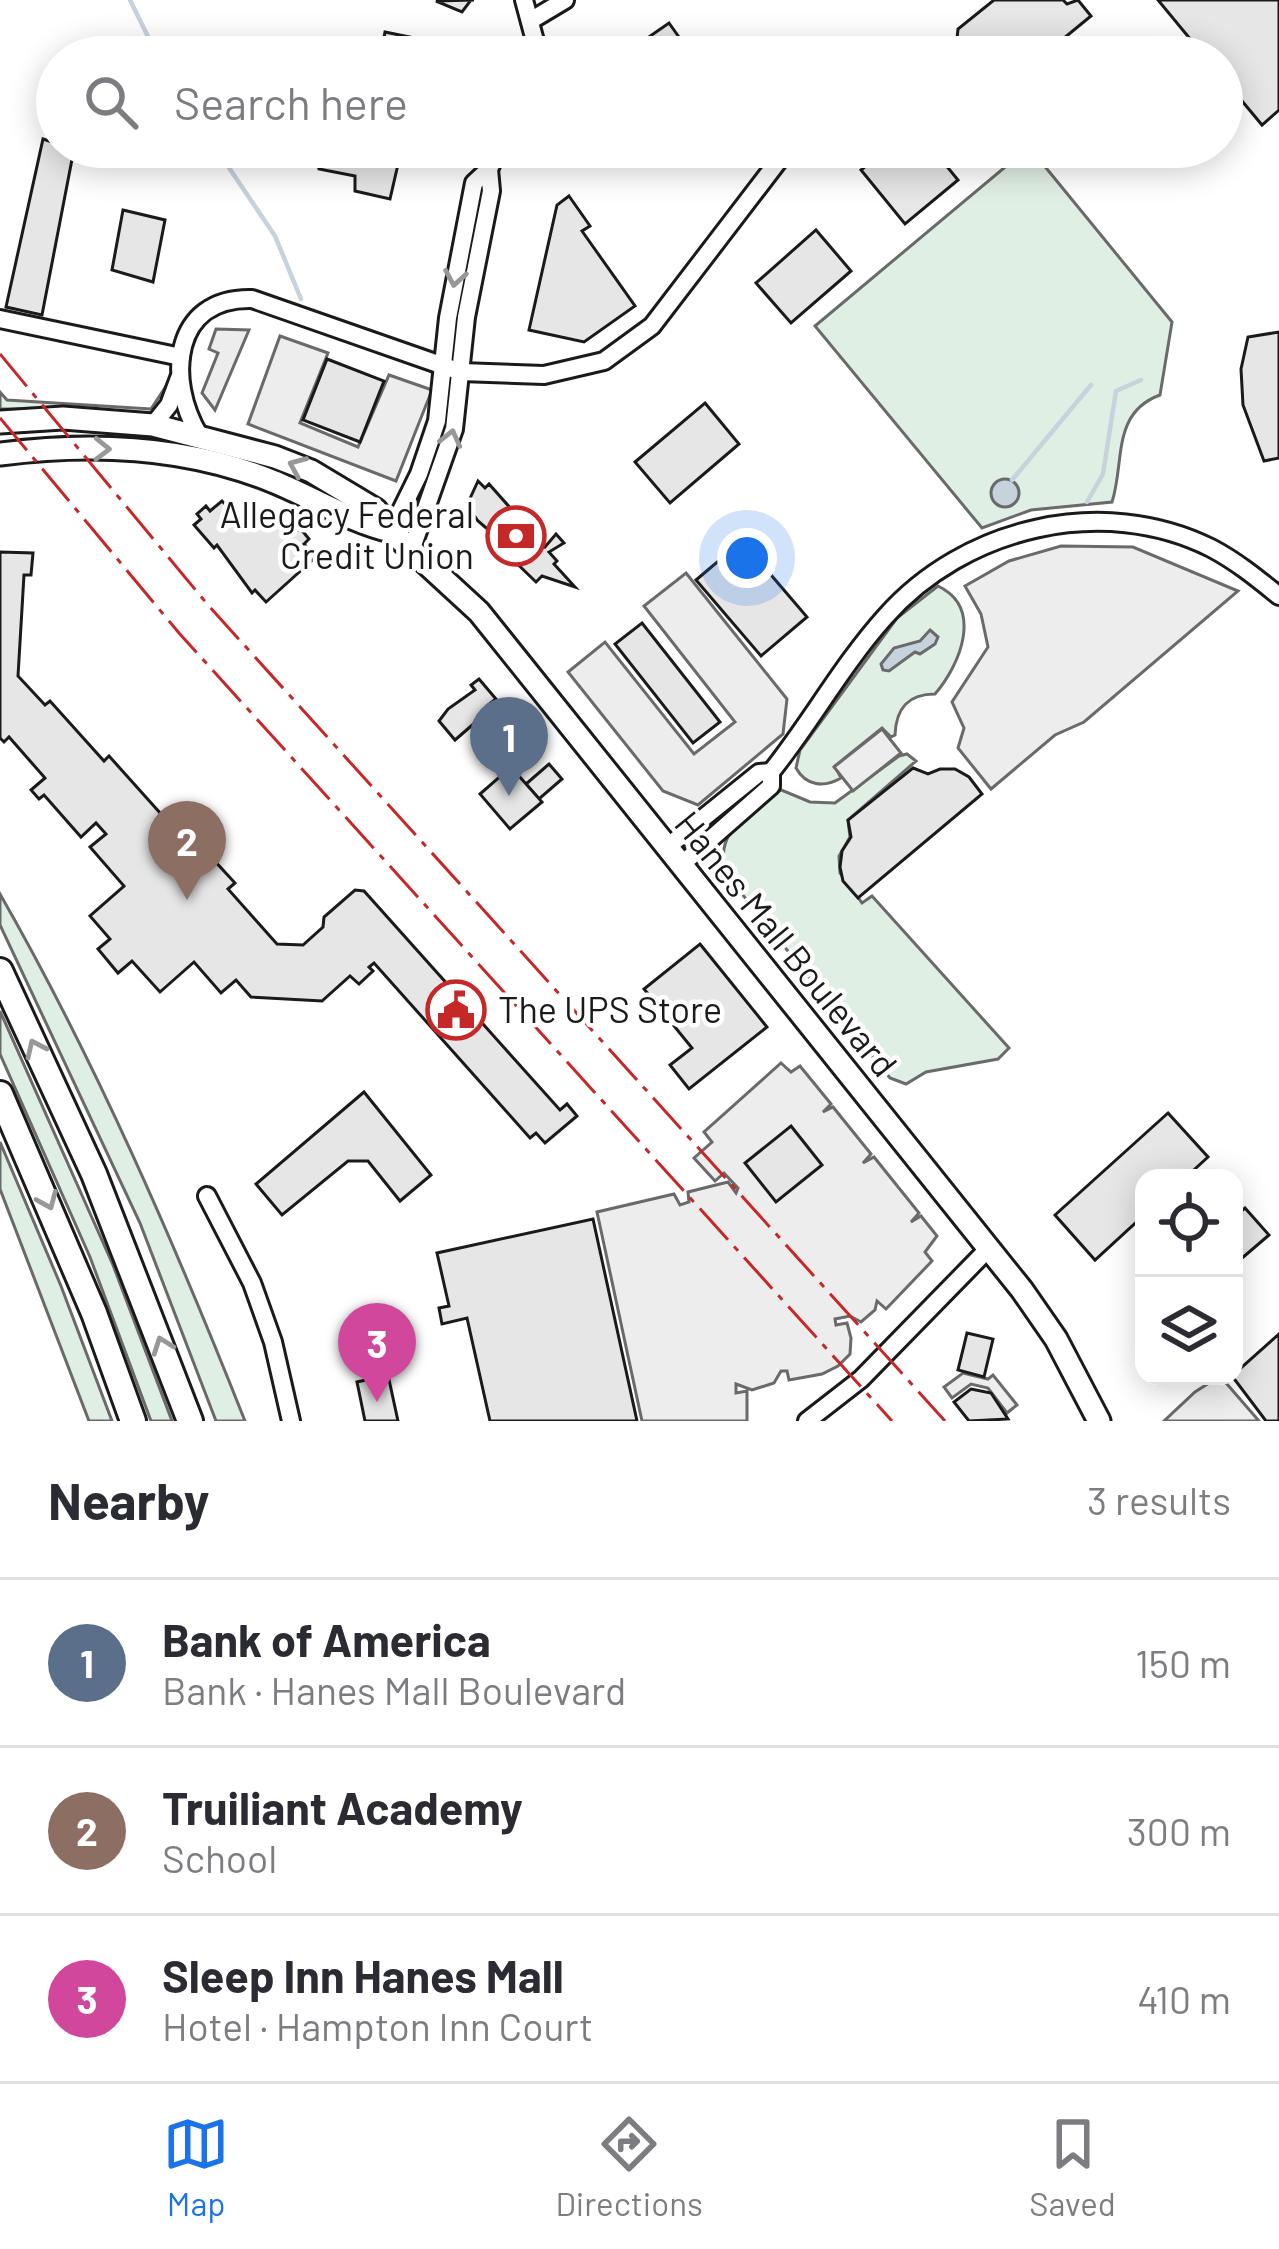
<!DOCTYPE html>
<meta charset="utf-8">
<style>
:root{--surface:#fff;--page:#f2f2f3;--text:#2b2b33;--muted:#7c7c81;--line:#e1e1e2;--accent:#1a73e8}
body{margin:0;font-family:Barlow,sans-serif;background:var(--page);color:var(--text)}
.controls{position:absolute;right:36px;bottom:36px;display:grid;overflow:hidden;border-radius:24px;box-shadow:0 6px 30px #0003}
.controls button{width:108px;height:108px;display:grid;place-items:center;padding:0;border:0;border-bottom:3px solid var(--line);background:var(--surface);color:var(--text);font:60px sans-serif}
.you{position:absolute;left:747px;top:558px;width:42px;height:42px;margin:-30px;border:9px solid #fff;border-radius:50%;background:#1a73e8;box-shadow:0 0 0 18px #1a73e833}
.badge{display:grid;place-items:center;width:78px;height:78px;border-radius:50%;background:var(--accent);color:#fff;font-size:39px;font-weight:700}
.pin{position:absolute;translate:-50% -99px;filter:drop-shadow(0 3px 6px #0008)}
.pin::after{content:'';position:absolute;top:63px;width:42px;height:36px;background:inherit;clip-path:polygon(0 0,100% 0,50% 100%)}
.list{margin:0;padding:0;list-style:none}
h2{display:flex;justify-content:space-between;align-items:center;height:156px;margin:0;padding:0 48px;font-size:51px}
h2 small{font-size:39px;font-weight:400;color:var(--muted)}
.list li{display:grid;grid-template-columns:78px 1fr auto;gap:36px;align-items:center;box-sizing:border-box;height:168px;padding:0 48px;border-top:3px solid var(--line)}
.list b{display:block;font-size:45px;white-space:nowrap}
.list p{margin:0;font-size:39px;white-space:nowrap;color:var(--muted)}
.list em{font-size:39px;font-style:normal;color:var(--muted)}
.icon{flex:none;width:66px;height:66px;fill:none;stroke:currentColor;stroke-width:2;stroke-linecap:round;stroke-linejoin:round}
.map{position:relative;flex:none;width:1279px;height:1421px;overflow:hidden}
.search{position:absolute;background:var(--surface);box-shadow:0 6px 30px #0003;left:36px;right:36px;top:36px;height:132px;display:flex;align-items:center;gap:30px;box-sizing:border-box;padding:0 42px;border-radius:66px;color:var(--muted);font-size:45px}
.sheet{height:660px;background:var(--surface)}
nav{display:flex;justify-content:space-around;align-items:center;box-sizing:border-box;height:168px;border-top:3px solid var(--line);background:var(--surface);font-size:33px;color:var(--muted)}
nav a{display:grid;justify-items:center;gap:6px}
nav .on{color:var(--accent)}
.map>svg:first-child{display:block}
.green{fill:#e0efe3;stroke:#6a6a6a;stroke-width:3}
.parking{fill:#ededed;stroke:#6a6a6a;stroke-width:3}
.water{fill:#c6d2dc;stroke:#6a6a6a;stroke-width:3}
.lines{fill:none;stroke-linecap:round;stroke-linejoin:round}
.stream{stroke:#c6d2dc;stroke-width:4.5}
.building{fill:#e6e6e6;stroke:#1a1a1a;stroke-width:3}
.minor-casing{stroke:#1a1a1a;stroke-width:22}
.major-casing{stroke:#1a1a1a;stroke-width:27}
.highway-casing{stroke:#1a1a1a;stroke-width:30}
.minor{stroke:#fff;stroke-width:16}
.major{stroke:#fff;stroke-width:21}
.highway{stroke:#fff;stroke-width:24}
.power{stroke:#c62828;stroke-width:3;stroke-dasharray:42 9 6 9;stroke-linecap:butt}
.oneway{stroke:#989898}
.labels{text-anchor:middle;stroke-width:9;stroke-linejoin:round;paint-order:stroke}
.poi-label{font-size:36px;fill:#1a1a1a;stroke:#fff;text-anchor:end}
.street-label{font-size:36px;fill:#1a1a1a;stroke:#fff}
</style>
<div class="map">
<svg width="1279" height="1421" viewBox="0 0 1279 1421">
<rect width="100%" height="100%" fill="#fff"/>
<g class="green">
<path d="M 1029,147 L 1172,322 L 1160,395 C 1111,413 1125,462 1112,502 L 1031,510 L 982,528 L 815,326 Z"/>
<polygon points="168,383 166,400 148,416 67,409 0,409 0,392 7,400 151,409"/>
<path d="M 938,586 C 984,608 960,665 935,694 C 908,694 896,708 895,735 L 891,737 L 882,728 L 835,766 L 841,778 C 824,788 806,786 796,768 L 800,750 L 897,618 Z"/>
<path d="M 907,754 L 916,761 L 848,820 L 850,837 L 839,856 L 840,873 L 862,903 L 872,896 L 1009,1048 L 998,1059 L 926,1072 L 906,1084 L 890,1078 L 730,879 C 707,835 749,814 779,789 L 810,802 L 835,803 L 899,756 Z"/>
<path d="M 0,894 C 96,1062 174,1242 245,1421 L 216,1421 L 140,1223 L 0,925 Z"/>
<polygon points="0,1011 113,1265 172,1421 151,1421 90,1257 0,1054"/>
<polygon points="0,1142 61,1286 112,1421 89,1421 0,1189"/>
</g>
<g class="parking">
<polygon points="216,329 249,330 215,410 202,393 218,353 209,349"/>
<polygon points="280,336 328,353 300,423 358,447 389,375 432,390 396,481 248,424"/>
<polygon points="1061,546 1133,547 1238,591 1084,722 1055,735 991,789 958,748 964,728 952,702 988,647 981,614 965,586 1009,561"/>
<polygon points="686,573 787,699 783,734 698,805 663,791 568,672 605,642 694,754 735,722 644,606"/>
<polygon points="882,729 901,753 853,791 834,767"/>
<polygon points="781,1063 791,1072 800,1066 831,1104 823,1112 833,1107 871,1154 863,1163 874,1157 919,1213 911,1222 921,1216 937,1236 925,1252 932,1261 886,1309 877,1301 875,1310 861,1322 850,1316 835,1319 836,1325 847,1323 851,1338 850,1354 838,1366 822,1374 789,1380 787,1371 781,1371 774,1383 752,1390 736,1384 736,1393 747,1391 747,1421 642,1421 597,1212 674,1194 680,1205 689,1202 688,1192 728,1182 736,1193 738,1188 724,1173 715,1181 694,1158 712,1142 704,1132"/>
<polygon points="963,1373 988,1379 993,1375 1017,1405 1007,1413 988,1388 971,1384 952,1398 944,1387"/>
<polygon points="1220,1376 1259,1421 1164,1421 1195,1392"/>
</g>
<g class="water">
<circle cx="1005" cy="493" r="14"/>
<polygon points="930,630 938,637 935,644 920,654 915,652 889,671 883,670 881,664 894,648 920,641"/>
</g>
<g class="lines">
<g class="stream">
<polyline points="130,0 158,57"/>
<polyline points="215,147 275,236 301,299"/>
<polyline points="1012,480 1091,385"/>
<polyline points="1087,502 1103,474 1116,391 1141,380"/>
</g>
</g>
<g class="building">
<polygon points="471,0 462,12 436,1 474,0"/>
<polygon points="994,0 1063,0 1067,4 1078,0 1091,16 1041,57 955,57 958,29"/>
<polygon points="1158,0 1279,0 1279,110 1262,125 1222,77 1222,57 1205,57"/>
<polygon points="669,23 693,57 620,57"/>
<polygon points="385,32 424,40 421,57 331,57 345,39 382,47"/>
<polygon points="43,139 74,149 42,315 6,307"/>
<polygon points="313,147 402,147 390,199 355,191 355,176 319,169"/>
<polygon points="889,147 931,147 958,180 905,224 861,170"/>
<polygon points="569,196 590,226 582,231 635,306 584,342 529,330 557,205"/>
<polygon points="123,210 165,220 153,282 112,270"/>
<polygon points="816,230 851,271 791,323 756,283"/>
<polygon points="1279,332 1279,458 1264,461 1243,405 1241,369 1248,337"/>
<polygon points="327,359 384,381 360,442 303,420"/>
<polygon points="705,403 739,444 670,503 635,462"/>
<polygon points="478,481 485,488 489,484 545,547 556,534 564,543 549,552 557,561 554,564 575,587 542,576 536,582 505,552 498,538 478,521 467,505"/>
<polygon points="222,501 238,518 248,509 263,527 274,519 290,537 300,528 309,539 304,544 316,557 266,602 255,590 252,593 217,545 214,548 194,525 201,519 197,514 206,506 210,511"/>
<polygon points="742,541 807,617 761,656 696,580"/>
<polygon points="0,552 33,553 31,575 24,575 18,676 45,705 50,701 104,761 109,756 205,863 211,857 235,883 228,889 277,944 303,945 323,927 324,917 355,890 364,891 560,1110 567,1104 577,1116 545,1143 536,1133 530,1138 374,963 369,967 373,971 359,984 350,976 322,1001 251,997 236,980 221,993 194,962 160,992 132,961 118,973 98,949 110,939 90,916 124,886 90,847 106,834 96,823 81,837 44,795 39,799 31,790 45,778 9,737 4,742 0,738"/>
<polygon points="642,623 720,722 693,743 615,644"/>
<polygon points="479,679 496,699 488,705 492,708 455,740 439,721 448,709 475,690 471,685"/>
<polygon points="549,764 562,779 539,799 526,784"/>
<polygon points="511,767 542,802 510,829 480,794"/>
<polygon points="913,768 928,774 940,769 955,769 969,777 982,794 858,898 843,881 840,867 842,851 851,837 848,820"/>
<polygon points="700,944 767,1027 689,1089 670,1065 692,1048 644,989"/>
<polygon points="364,1092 431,1175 400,1201 368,1161 348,1161 282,1215 256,1184"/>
<polygon points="1168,1113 1208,1157 1185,1178 1144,1178 1144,1215 1095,1260 1055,1215"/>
<polygon points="791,1126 822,1165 776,1202 745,1163"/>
<polygon points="1245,1208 1269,1235 1234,1265 1234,1217"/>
<polygon points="593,1219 637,1421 490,1421 467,1318 442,1324 439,1308 449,1306 437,1253"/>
<polygon points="967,1333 993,1339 984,1377 958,1370"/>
<polygon points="1279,1334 1279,1421 1266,1421 1232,1376"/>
<polygon points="388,1375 398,1421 365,1421 357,1382"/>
<polygon points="971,1389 991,1393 1008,1419 969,1421 954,1402"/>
</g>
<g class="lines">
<g class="minor-casing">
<g id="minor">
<polyline points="524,0 535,41 535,57"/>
<polyline points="530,21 565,0"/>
<polyline points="0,319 181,357"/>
<polyline points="153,425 169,405 179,378"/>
<path d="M 199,435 C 166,380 172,297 252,299 L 461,372 L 544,375 L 604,361 L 652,326 L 789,147"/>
<polyline points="391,531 419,474 437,421 448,318 474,183 489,169 500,147"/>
<polyline points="412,548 454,429 466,317 491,191 489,169"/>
<polyline points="666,848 759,773 771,772"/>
<path d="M 681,865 L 771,786 L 771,772 C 811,722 842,665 885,617 C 964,527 1103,494 1211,548 C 1236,561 1258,579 1279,596"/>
<polyline points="207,1196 252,1283 273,1342 291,1421"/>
<polyline points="807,1421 861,1379 988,1249"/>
</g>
</g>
<g class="major-casing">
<g id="major">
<polyline points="0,422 63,418 153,425 275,457 311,471 376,510 391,531 479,612 1022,1290 1056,1339 1099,1421"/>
<path d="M 0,454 C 92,442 186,446 272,481 C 312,497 349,521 391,531"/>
</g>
</g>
<g class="highway-casing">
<g id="highway">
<polyline points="0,971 94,1174 190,1421"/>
<polyline points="0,1094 94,1313 133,1421"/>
</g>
</g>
<use href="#minor" class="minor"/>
<use href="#major" class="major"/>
<use href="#highway" class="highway"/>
<g class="power">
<polyline points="0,354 208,605 945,1421"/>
<polyline points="0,418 179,633 892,1421"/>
</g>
</g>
<defs><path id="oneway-chevron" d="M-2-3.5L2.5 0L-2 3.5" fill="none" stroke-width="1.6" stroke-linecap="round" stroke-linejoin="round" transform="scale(3)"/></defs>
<g class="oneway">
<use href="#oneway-chevron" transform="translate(455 278) rotate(100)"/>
<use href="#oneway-chevron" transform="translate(451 438) rotate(-76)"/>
<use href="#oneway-chevron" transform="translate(102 449) rotate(1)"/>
<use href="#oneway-chevron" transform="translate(297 466) rotate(-157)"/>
<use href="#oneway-chevron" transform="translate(35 1048) rotate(-115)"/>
<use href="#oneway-chevron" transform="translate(48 1201) rotate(67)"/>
<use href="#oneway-chevron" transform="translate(162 1345) rotate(-110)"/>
</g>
<defs>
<g id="bank-ring" transform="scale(3)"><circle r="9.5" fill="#fff" stroke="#c62828" stroke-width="1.5"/><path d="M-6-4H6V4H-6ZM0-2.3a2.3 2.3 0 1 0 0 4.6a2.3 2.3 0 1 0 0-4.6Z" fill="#c62828"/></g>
<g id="civic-ring" transform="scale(3)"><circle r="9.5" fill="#fff" stroke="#c62828" stroke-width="1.5"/><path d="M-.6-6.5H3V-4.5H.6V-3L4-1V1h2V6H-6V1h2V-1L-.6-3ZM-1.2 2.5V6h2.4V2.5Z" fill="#c62828"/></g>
</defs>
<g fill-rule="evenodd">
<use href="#bank-ring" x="516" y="536"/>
<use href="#civic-ring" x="456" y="1010"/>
</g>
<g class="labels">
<g class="poi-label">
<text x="474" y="528">Allegacy Federal<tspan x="474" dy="41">Credit Union</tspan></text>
<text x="498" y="1023" text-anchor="start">The UPS Store</text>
</g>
<g class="street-label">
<text transform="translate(786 944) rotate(51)" y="13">Hanes Mall Boulevard</text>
</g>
</g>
</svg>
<div class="controls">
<button><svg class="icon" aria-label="locate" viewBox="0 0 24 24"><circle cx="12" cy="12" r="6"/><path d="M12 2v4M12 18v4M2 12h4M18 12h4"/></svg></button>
<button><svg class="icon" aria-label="layers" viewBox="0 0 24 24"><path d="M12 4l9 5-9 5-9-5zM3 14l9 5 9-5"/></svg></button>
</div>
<div class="you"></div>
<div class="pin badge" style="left:509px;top:796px;background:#5c6f8a">1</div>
<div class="pin badge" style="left:187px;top:900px;background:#8d6e63">2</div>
<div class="pin badge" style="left:377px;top:1402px;background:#d1479c">3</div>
<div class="search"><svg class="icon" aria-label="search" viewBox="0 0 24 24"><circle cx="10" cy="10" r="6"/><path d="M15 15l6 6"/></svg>Search here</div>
</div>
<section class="sheet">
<h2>Nearby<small>3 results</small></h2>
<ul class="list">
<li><span class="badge" style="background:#5c6f8a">1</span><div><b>Bank of America</b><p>Bank · Hanes Mall Boulevard</p></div><em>150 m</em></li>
<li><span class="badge" style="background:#8d6e63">2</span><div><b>Truiliant Academy</b><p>School</p></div><em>300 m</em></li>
<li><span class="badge" style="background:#d1479c">3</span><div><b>Sleep Inn Hanes Mall</b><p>Hotel · Hampton Inn Court</p></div><em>410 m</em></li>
</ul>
</section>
<nav>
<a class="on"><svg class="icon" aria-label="map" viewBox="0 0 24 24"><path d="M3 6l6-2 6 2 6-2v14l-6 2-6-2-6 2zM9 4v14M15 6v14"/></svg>Map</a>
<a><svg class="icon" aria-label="directions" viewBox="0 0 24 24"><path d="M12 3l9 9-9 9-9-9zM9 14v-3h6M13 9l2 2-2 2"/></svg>Directions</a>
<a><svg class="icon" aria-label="saved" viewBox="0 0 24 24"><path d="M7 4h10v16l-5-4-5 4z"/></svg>Saved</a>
</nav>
